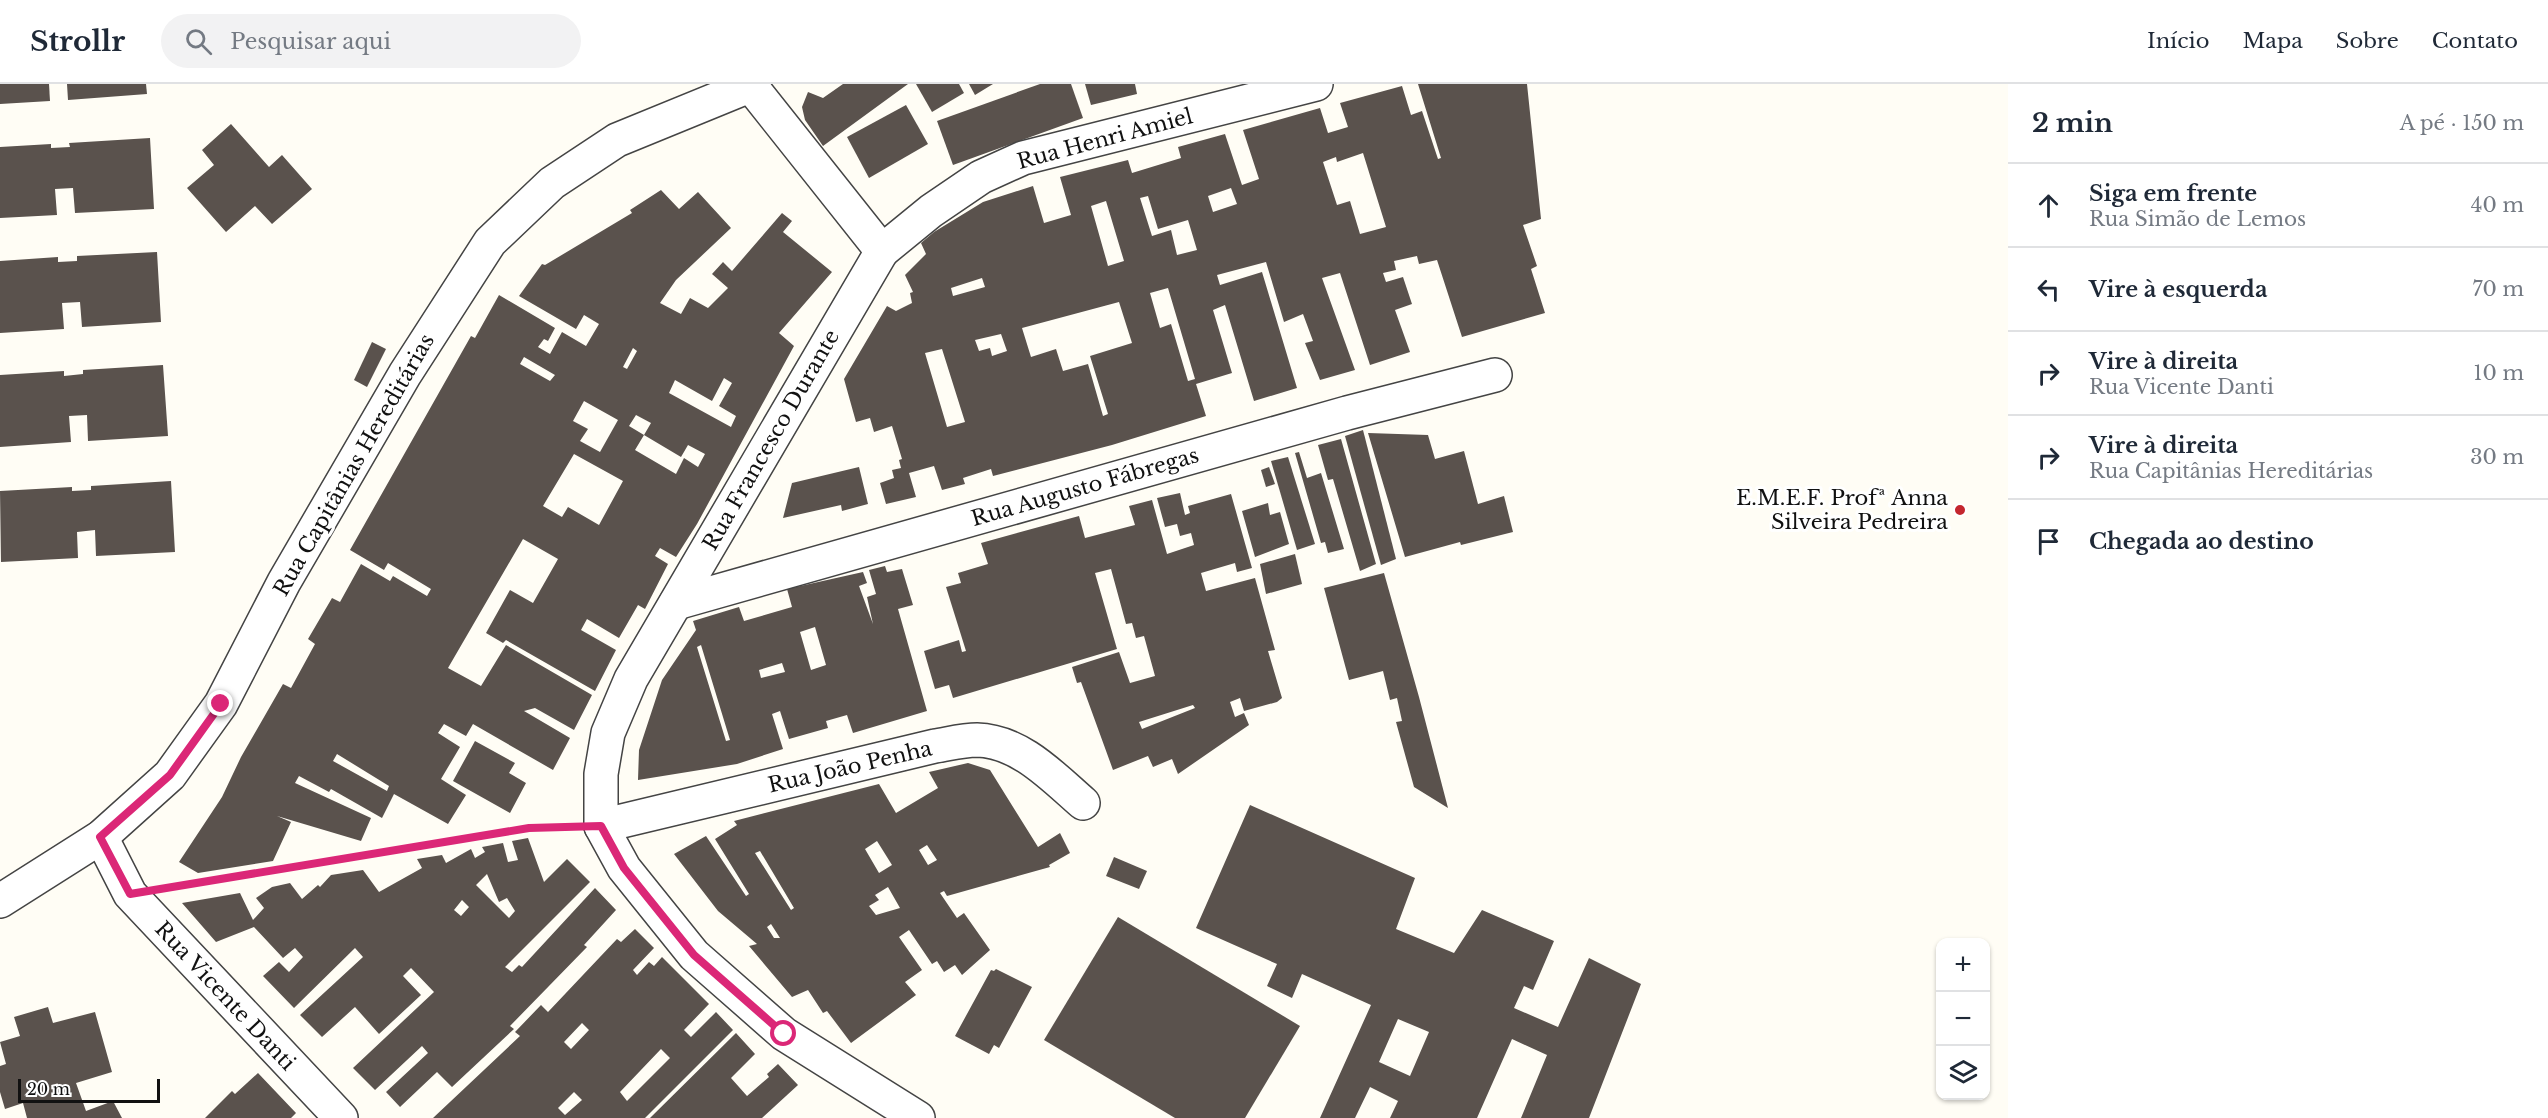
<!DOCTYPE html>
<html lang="pt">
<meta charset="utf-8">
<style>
:root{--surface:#fff;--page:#f2f2f3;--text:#1f2937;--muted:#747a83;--line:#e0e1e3}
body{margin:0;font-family:"Libre Baskerville",serif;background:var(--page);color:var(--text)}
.controls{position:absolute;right:18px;bottom:18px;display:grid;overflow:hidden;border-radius:12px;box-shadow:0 2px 4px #0004}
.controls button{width:54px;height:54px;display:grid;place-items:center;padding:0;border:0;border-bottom:2px solid var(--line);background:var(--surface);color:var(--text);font:30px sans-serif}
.scale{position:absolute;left:18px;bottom:15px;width:142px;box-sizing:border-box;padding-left:6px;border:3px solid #111;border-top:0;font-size:16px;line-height:21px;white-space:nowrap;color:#111;-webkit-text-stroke:4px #fff;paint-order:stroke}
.stop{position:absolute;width:18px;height:18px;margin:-14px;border:4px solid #db2777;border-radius:50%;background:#fff}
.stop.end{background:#db2777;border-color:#fff;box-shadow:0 2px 6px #0008}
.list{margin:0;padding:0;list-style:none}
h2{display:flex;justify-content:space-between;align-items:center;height:78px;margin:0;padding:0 24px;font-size:26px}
h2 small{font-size:20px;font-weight:400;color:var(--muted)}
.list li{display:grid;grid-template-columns:39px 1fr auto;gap:18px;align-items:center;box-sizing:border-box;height:84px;padding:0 24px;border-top:2px solid var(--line)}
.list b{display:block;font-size:22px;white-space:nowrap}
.list p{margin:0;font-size:20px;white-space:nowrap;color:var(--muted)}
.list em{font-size:20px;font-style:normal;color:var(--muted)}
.icon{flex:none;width:33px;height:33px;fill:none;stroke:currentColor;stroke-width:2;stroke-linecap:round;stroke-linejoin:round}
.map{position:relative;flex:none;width:2008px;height:1034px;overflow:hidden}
header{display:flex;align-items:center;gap:36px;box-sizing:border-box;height:84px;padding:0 30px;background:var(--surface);border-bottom:2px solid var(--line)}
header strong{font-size:28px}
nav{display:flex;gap:33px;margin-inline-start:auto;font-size:21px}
.search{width:420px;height:54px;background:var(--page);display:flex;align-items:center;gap:15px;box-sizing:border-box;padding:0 21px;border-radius:33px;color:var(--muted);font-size:22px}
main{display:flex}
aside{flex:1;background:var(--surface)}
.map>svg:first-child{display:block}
.building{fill:#5a524d;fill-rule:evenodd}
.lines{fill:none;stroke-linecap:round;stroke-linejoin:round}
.minor-casing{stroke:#444;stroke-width:36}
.tertiary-casing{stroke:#444;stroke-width:36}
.path{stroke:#333;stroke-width:4;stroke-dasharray:6 3;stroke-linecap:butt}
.minor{stroke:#fff;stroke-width:33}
.tertiary{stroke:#fff;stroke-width:33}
.route{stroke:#db2777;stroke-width:8}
.poi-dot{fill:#c4262e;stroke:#fff;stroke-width:2}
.labels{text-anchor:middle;stroke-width:6;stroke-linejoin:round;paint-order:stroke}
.street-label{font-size:21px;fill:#111;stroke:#fff}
.poi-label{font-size:21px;fill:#111;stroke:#fff;text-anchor:end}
</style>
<header>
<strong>Strollr</strong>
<div class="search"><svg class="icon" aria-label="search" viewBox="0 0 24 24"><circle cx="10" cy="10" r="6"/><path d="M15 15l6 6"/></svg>Pesquisar aqui</div>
<nav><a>Início</a><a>Mapa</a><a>Sobre</a><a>Contato</a></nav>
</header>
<main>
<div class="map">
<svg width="2008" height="1034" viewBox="0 0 2008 1034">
<rect width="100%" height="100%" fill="#fffdf5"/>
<g class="building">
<polygon points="0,0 49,0 50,17 0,20"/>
<polygon points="67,0 146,0 147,10 68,16"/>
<polygon points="843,0 908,0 823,62 805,36 802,23 808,8 823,14"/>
<polygon points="916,0 959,0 964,9 932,28"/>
<polygon points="969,0 993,0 975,11"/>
<polygon points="1040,0 1071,0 1083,34 953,81 937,37"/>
<polygon points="1085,0 1135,0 1137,10 1091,21"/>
<path d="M 1418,0 L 1527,0 L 1541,135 L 1523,141 L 1537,182 L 1531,185 L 1545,229 L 1462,253 L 1437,176 L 1419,180 L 1417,172 L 1394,177 L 1396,186 L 1383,189 L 1386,198 L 1403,193 L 1412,220 L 1395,226 L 1410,268 L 1370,281 L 1340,189 L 1322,194 L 1355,286 L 1320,296 L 1305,259 L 1313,257 L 1303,230 L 1284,238 L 1266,178 L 1217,191 L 1220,201 L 1262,188 L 1297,304 L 1254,317 L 1225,221 L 1213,226 L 1232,289 L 1196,300 L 1206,332 L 1112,361 L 993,392 L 991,385 L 963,394 L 965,400 L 942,406 L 934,382 L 909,389 L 916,413 L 886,420 L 880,399 L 894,394 L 892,386 L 901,384 L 899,376 L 902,375 L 892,342 L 874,348 L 870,334 L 856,338 L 844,295 L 887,222 L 896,227 L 912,219 L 910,209 L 913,208 L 905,191 L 926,170 L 921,159 L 934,148 L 983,118 L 1033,102 L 1044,139 L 1071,131 L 1060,93 L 1128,76 L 1132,89 L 1181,74 L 1178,63 L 1225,50 L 1242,101 L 1259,95 L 1243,46 L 1320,24 L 1328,49 L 1348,43 L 1340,19 L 1402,2 L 1411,31 L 1422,27 L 1438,75 L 1441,74 ZM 1363,69 L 1386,143 L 1360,150 L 1350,117 L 1337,121 L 1323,78 L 1336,73 L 1337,78 ZM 1231,104 L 1237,120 L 1213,128 L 1208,112 ZM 1148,112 L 1158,145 L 1188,136 L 1197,166 L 1177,171 L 1171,146 L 1152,152 L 1140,114 ZM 1106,117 L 1124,177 L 1108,182 L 1091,122 ZM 982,194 L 985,203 L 953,212 L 951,204 ZM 1168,204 L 1195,295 L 1188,297 L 1171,240 L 1160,244 L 1150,209 ZM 1119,218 L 1132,259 L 1090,272 L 1108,330 L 1103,332 L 1088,280 L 1063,287 L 1056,265 L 1031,273 L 1022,244 ZM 1001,250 L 1007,267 L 992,272 L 990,264 L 979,267 L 975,256 ZM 942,265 L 965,338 L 947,343 L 925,269 Z"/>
<polygon points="906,21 928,60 869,94 847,53"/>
<polygon points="231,40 269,83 282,71 312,105 272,140 255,122 226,148 187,104 214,81 202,66"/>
<polygon points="150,54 154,125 75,129 73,104 55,105 57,131 0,134 0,63 51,60 51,64 70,63 69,59"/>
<path d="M 661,106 L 679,125 L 698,108 L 731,144 L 676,196 L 660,219 L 681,230 L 690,214 L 708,224 L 728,204 L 712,190 L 723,178 L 732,187 L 782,129 L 792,137 L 783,148 L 832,188 L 779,249 L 794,262 L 697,440 L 676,473 L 660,464 L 655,472 L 668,480 L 645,525 L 638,521 L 619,554 L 587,535 L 581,546 L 616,566 L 595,607 L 506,556 L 503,559 L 486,549 L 510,506 L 533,519 L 558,475 L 523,455 L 448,584 L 481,602 L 506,561 L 592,611 L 574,646 L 535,624 L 524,627 L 570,654 L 553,686 L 473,640 L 466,652 L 444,640 L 438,649 L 460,663 L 441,695 L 466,711 L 448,740 L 394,710 L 382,734 L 331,705 L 329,708 L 299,692 L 295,699 L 371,734 L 361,757 L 277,732 L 291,738 L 273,777 L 198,789 L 179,778 L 222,713 L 241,673 L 283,600 L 291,604 L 315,560 L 308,555 L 332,514 L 340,518 L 361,480 L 390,497 L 393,492 L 427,512 L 431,505 L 388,479 L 384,486 L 350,466 L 471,252 L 475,254 L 499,211 L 555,244 L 548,257 L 544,255 L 538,263 L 550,270 L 562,248 L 586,262 L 599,240 L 584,231 L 576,245 L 519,212 L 542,180 L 545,181 L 632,129 L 630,126 ZM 633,264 L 637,267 L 627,285 L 623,283 ZM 524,273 L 555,291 L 550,297 L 520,280 ZM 724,294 L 732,299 L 719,322 L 736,332 L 731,343 L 669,309 L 675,296 L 712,317 ZM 584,317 L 618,336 L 600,368 L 580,357 L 588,345 L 573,337 ZM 636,331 L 651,339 L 644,351 L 681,373 L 688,361 L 705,370 L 698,383 L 684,374 L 676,390 L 635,366 L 644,351 L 629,342 ZM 574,370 L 623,397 L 599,441 L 568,423 L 562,433 L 543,422 ZM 337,670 L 389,702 L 387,707 L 333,677 Z"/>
<polygon points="157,168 161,238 82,243 80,218 62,219 64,245 0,249 0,177 58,173 58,178 77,177 77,172"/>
<polygon points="372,258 386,265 367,303 354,296"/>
<polygon points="163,281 168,352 88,357 87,331 69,332 71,358 0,363 0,291 64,287 64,292 83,290 83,286"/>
<polygon points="1363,346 1396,475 1381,481 1345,352"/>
<polygon points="1368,349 1428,351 1435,375 1464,367 1478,420 1504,412 1513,448 1461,461 1460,458 1405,473"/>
<polygon points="1341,355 1376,480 1360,487 1333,395 1328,396 1318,361"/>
<polygon points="1299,368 1307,394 1321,389 1344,465 1328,469 1325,458 1321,459 1295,369"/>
<polygon points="1288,373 1315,460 1297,466 1271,377"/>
<polygon points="859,383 868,420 842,427 841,421 783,434 792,399"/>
<polygon points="1269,383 1275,400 1266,403 1261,386"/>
<polygon points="171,397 175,468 96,472 95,446 77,448 78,474 1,478 0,407 72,403 72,407 91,406 91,402"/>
<path d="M 1180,409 L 1185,431 L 1190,429 L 1188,422 L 1231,410 L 1252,484 L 1237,488 L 1235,479 L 1201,489 L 1206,507 L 1255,494 L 1275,566 L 1268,567 L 1282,614 L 1277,618 L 1244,627 L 1240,614 L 1230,618 L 1235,633 L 1244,629 L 1249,641 L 1178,690 L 1172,675 L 1153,683 L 1148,672 L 1113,686 L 1081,598 L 1077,599 L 1072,583 L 1119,568 L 1130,599 L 1155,592 L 1144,552 L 1136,554 L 1132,539 L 1126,540 L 1111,485 L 1095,489 L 1117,565 L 953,614 L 949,601 L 935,605 L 924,567 L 959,556 L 962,568 L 966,567 L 946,503 L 961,499 L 958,489 L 988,480 L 981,459 L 1079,432 L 1085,454 L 1135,441 L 1129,422 L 1152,416 L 1167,470 L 1194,461 L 1191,449 L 1180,452 L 1177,440 L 1165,443 L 1157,414 ZM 1193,621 L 1195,624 L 1142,645 L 1139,638 Z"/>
<polygon points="1268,419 1270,431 1280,428 1289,460 1255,473 1242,427"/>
<polygon points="1295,470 1302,500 1266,510 1260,480"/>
<path d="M 885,482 L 887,488 L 902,485 L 913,521 L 898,525 L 927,627 L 853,649 L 847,631 L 826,637 L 828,644 L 789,655 L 780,627 L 772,630 L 783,665 L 737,680 L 638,696 L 639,666 L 662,596 L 696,546 L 693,537 L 739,523 L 744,537 L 792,523 L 787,505 L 863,488 L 867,499 L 859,502 L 873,540 L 867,513 L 876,510 L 869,486 ZM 815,543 L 826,581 L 811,586 L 800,548 ZM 701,561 L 730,656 L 726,657 L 697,563 ZM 782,579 L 785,588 L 761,594 L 759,586 Z"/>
<polygon points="1384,489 1419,613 1448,724 1414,703 1396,638 1402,637 1397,614 1390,616 1383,587 1349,596 1324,504"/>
<polygon points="475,657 515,679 509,689 526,699 510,729 453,697"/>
<path d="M 968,679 L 990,686 L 1038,763 L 1060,749 L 1070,769 L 1049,781 L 1050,783 L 947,812 L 944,807 L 940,809 L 957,834 L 964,829 L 990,866 L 962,891 L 955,881 L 944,888 L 937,877 L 932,880 L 909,846 L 899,853 L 922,886 L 905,898 L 916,911 L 851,959 L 827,927 L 823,929 L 808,906 L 792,913 L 749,862 L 757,860 L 718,827 L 674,770 L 706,752 L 746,812 L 749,810 L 715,755 L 737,741 L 734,737 L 879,700 L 896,729 L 938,704 L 929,688 ZM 877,757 L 892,781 L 879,789 L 865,765 ZM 927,761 L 937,776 L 928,781 L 919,766 ZM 760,767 L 794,824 L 791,826 L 755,769 ZM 888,803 L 900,824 L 876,831 L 869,822 L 879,816 L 875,811 ZM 771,840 L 780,854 L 774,854 L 767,843 Z"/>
<path d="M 1250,721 L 1415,794 L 1396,845 L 1454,869 L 1482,826 L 1554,857 L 1533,906 L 1524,902 L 1514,924 L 1558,943 L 1589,874 L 1641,900 L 1589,1034 L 1521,1034 L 1547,971 L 1512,955 L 1477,1034 L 1390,1034 L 1398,1017 L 1370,1003 L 1355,1034 L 1320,1034 L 1371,921 L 1302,890 L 1292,914 L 1267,902 L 1277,880 L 1196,844 ZM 1398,935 L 1429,948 L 1410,992 L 1379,978 Z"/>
<path d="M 528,754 L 544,798 L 567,775 L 590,798 L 505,883 L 512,888 L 519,881 L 522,883 L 595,804 L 616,826 L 584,861 L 587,863 L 510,942 L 514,945 L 452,1003 L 437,988 L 400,1023 L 386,1008 L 428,969 L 422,962 L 375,1006 L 353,984 L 434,908 L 411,884 L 403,892 L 421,911 L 379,950 L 355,923 L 322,953 L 300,931 L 363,873 L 355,864 L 294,924 L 263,892 L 279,878 L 289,888 L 303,873 L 295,864 L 283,874 L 254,843 L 216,858 L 182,819 L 240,809 L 253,836 L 264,824 L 256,814 L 272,803 L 290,799 L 302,815 L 318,801 L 320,803 L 331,791 L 363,786 L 379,808 L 422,784 L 417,775 L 442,771 L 446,779 L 471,765 L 475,774 L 485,768 L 482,763 L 503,759 L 508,778 L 518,776 L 512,757 ZM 487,790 L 499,818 L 507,814 L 515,827 L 509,834 L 476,801 ZM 462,816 L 469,823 L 461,832 L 454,826 Z"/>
<polygon points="1114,773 1147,787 1139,805 1106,792"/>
<polygon points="1118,833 1300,942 1245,1034 1175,1034 1044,956"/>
<path d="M 635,845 L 654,864 L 633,886 L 637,891 L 649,878 L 654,882 L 662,873 L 709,920 L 684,946 L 691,953 L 716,928 L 733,946 L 645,1034 L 433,1034 L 520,952 L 515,948 L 541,921 L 548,928 L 617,855 L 621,858 ZM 582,939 L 589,946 L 571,965 L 564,958 ZM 661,965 L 670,974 L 627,1017 L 620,1008 ZM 574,1008 L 582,1016 L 565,1031 L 558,1024 Z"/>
<polygon points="996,885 1032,903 999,964 994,961 989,970 955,952 991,886 994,887"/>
<polygon points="48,923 53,939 95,928 112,988 76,999 86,1027 113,1017 122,1034 27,1034 23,1019 5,1025 0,1008 0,982 6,980 0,958 20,952 14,933"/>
<polygon points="736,949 755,970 731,994 747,1012 769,993 767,990 778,980 798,1001 762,1034 650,1034"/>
<polygon points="258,989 296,1029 291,1034 205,1034 232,1007 235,1010"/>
</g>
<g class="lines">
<g class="minor-casing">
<g id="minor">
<polyline points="751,2 882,167 631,595 608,649 601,690 601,742 624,784 694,871 784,950 918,1034"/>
<polyline points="882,167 931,127 981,93 1023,74 1316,0"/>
<polyline points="676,519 1347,329 1495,291"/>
<path d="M 601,742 L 935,662 C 948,660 963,656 977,656 C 1020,657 1053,693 1083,719"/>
<polyline points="101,753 130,810 341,1034"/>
</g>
</g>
<g class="tertiary-casing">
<polyline id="tertiary" points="0,817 101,753 170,691 221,620 284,498 405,290 490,158 552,99 617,56 754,0"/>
</g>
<polyline class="path" points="181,801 529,744 559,743"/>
<use href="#minor" class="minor"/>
<use href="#tertiary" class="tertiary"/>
</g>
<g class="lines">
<polyline class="route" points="221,620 170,691 100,753 130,810 529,744 601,742 624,784 694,871 784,950"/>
</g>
<circle class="poi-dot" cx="1960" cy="426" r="6"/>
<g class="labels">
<g class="street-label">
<text transform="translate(1105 55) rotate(-15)" y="7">Rua Henri Amiel</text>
<text transform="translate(771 356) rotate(-60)" y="7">Rua Francesco Durante</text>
<text transform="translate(354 381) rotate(-60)" y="7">Rua Capitânias Hereditárias</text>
<text transform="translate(1085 403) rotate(-16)" y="7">Rua Augusto Fábregas</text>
<text transform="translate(850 683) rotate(-13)" y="7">Rua João Penha</text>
<text transform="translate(225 912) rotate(47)" y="7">Rua Vicente Danti</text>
</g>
<g class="poi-label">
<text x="1948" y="421">E.M.E.F. Profª Anna<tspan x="1948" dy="24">Silveira Pedreira</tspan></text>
</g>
</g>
</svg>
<div class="controls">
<button>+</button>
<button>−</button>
<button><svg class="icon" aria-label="layers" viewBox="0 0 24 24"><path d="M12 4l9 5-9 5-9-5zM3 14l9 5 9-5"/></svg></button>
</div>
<div class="scale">20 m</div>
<div class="stop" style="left:784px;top:950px"></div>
<div class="stop end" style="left:221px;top:620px"></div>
</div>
<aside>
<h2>2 min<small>A pé · 150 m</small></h2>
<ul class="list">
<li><svg class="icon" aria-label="ahead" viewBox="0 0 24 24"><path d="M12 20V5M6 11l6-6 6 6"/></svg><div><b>Siga em frente</b><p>Rua Simão de Lemos</p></div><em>40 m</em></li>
<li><svg class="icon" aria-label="left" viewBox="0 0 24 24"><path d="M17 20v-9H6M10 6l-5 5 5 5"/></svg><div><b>Vire à esquerda</b></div><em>70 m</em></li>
<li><svg class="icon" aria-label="right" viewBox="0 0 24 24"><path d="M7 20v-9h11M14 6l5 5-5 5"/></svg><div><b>Vire à direita</b><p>Rua Vicente Danti</p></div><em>10 m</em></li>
<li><svg class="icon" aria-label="right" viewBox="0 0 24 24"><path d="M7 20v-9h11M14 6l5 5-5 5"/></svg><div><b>Vire à direita</b><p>Rua Capitânias Hereditárias</p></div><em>30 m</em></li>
<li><svg class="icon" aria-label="arrive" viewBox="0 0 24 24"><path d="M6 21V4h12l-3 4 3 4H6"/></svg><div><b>Chegada ao destino</b></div></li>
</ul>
</aside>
</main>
